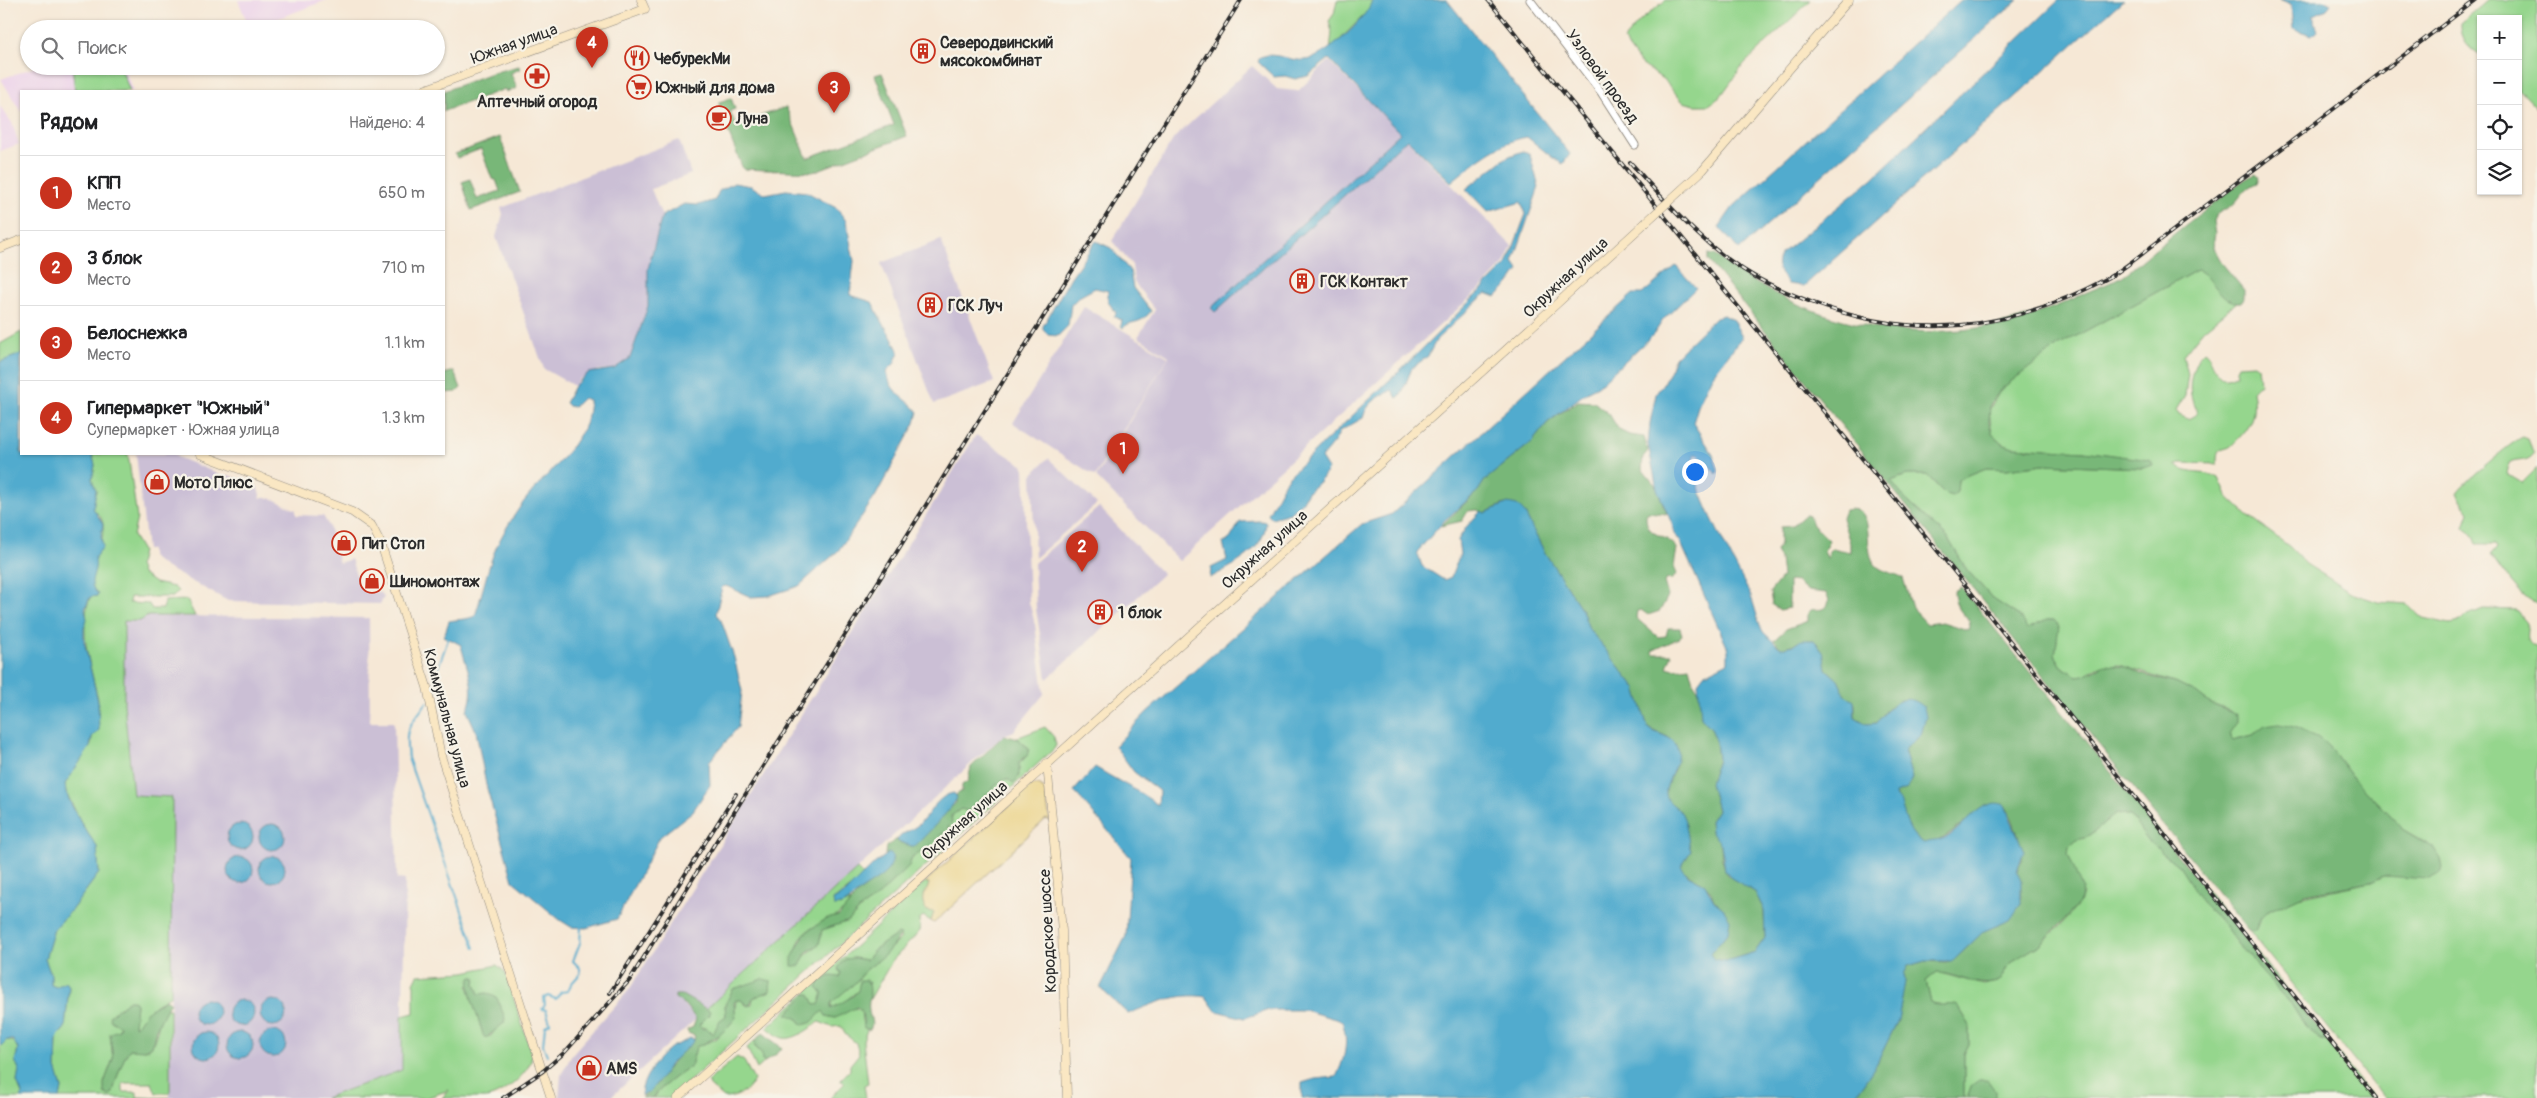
<!DOCTYPE html>
<html lang="ru">
<meta charset="utf-8">
<style>
:root{--surface:#fff;--page:#f6f6f6;--text:#202124;--muted:#757577;--line:#e0e0e0;--accent:#c8321e}
body{margin:0;font-family:Pangolin,sans-serif;background:var(--page);color:var(--text)}
.controls{position:absolute;right:15px;top:15px;display:grid;overflow:hidden;border-radius:0px;box-shadow:0 1px 4px #0004}
.controls button{width:45px;height:45px;display:grid;place-items:center;padding:0;border:0;border-bottom:1px solid var(--line);background:var(--surface);color:var(--text);font:25px sans-serif}
.you{position:absolute;left:1694px;top:471px;width:18px;height:18px;margin:-12px;border:4px solid #fff;border-radius:50%;background:#1a73e8;box-shadow:0 0 0 8px #1a73e833}
.badge{display:grid;place-items:center;width:32px;height:32px;border-radius:50%;background:var(--accent);color:#fff;font-size:16px;font-weight:700}
.pin{position:absolute;translate:-50% -41px;filter:drop-shadow(0 1px 2px #0008)}
.pin::after{content:'';position:absolute;top:26px;width:18px;height:15px;background:inherit;clip-path:polygon(0 0,100% 0,50% 100%)}
.list{margin:0;padding:0;list-style:none}
h2{display:flex;justify-content:space-between;align-items:center;height:65px;margin:0;padding:0 20px;font-size:21px}
h2 small{font-size:16px;font-weight:400;color:var(--muted)}
.list li{display:grid;grid-template-columns:32px 1fr auto;gap:15px;align-items:center;box-sizing:border-box;height:75px;padding:0 20px;border-top:1px solid var(--line)}
.list b{display:block;font-size:19px;white-space:nowrap}
.list p{margin:0;font-size:16px;white-space:nowrap;color:var(--muted)}
.list em{font-size:16px;font-style:normal;color:var(--muted)}
.icon{flex:none;width:28px;height:28px;fill:none;stroke:currentColor;stroke-width:2;stroke-linecap:round;stroke-linejoin:round}
.map{position:relative;flex:none;width:2537px;height:1098px;overflow:hidden}
.search{position:absolute;background:var(--surface);box-shadow:0 1px 4px #0004;left:20px;top:20px;width:425px;height:55px;display:flex;align-items:center;gap:12px;box-sizing:border-box;padding:0 18px;border-radius:28px;color:var(--muted);font-size:19px}
.panel{position:absolute;background:var(--surface);box-shadow:0 1px 4px #0004;left:20px;top:90px;width:425px;height:365px;border-radius:0px}
.map>svg:first-child{display:block}
.built{fill:#ecd1ea}
.industrial{fill:#cbbfd5}
.green{fill:#95d68d;stroke:#60805c;fill-rule:evenodd}
.forest{fill:#78b778;stroke:#527152}
.sand{fill:#eeda9e;stroke:#8c8264}
.water{fill:#51abce;stroke:#3e6b7c}
.lines{fill:none;stroke-linecap:round;stroke-linejoin:round}
.stream{stroke:#51abce;stroke-width:2}
.tertiary-casing{stroke:#908a80;stroke-width:9}
.secondary-casing{stroke:#908a80;stroke-width:9}
.tertiary{stroke:#fff;stroke-width:7}
.secondary{stroke:#fae7c3;stroke-width:8}
.rail-casing{stroke:#2b2b2b;stroke-width:4}
.rail{stroke:#f7f3e8;stroke-width:2;stroke-dasharray:5.5;stroke-linecap:butt}
.secondary-bridge-casing{stroke:#908a80;stroke-width:9;stroke-linecap:butt}
.secondary-bridge{stroke:#fae7c3;stroke-width:8}
.labels{text-anchor:middle;stroke-width:4.5;stroke-linejoin:round;paint-order:stroke}
.poi-label{font-size:16px;font-weight:bold;fill:#2b2b2b;stroke:#f7f3e8;text-anchor:start}
.street-label{font-size:16px;fill:#2b2b2b;stroke:#f7f3e8}
</style>
<div class="map">
<svg width="2537" height="1098" viewBox="0 0 2537 1098">
<rect width="100%" height="100%" fill="#f7f3e8"/>
<filter id="ink" filterUnits="userSpaceOnUse"><feTurbulence type="fractalNoise" baseFrequency=".02" numOctaves="2"/><feDisplacementMap in="SourceGraphic" scale="10" xChannelSelector="R" yChannelSelector="G"/><feConvolveMatrix kernelMatrix="1 2 1 2 8 2 1 2 1" color-interpolation-filters="sRGB"/></filter>
<filter id="wash" filterUnits="userSpaceOnUse"><feTurbulence type="fractalNoise" baseFrequency=".0096" numOctaves="4" result="noise"/><feDisplacementMap in="SourceGraphic" scale="20" xChannelSelector="R" yChannelSelector="G"/><feGaussianBlur stdDeviation="1.12" result="paint"/><feColorMatrix in="noise" values="0 0 0 0 0 0 0 0 0 0 0 0 0 0 0 0 0 1.4 0 .05"/><feComposite in="paint" operator="in"/></filter>
<g filter="url(#wash)">
<rect width="100%" height="100%" fill="#f6e8d6"/>
<g class="built">
<polygon points="238,0 327,0 250,29"/>
<polygon points="38,66 123,66 133,91 21,91 21,112 1,79"/>
<polygon points="0,106 12,123 19,144 0,151"/>
</g>
<g class="industrial">
<polygon points="1329,61 1512,246 1504,264 1480,289 1179,561 1096,477 1169,356 1138,337 1155,310 1134,282 1132,265 1112,241 1174,138 1252,66 1277,89 1298,91"/>
<polygon points="679,140 691,174 651,189 662,216 648,269 648,306 630,358 614,369 599,370 579,379 574,386 544,369 496,237 503,214 501,208"/>
<polygon points="941,240 994,382 934,404 881,263"/>
<polygon points="1084,307 1168,357 1095,476 1013,423"/>
<polygon points="976,435 1024,466 1029,602 1035,624 1044,694 1014,731 1004,735 975,760 706,1009 682,995 675,995 696,1019 610,1098 559,1098 561,1075 573,1053 629,990"/>
<polygon points="136,454 175,454 177,457 226,477 228,475 257,486 261,498 271,498 296,510 296,515 323,516 329,526 339,563 351,559 356,575 367,572 372,591 381,593 384,597 380,604 228,601 165,567 151,557 151,550 147,550"/>
<polygon points="1048,458 1097,504 1035,558 1032,475"/>
<polygon points="1099,507 1163,574 1047,679 1036,609 1034,563"/>
<polygon points="148,616 369,618 370,722 394,722 397,879 405,880 402,1070 325,1098 170,1098 172,797 133,795 124,704 124,620 140,621"/>
</g>
<g class="green">
<polygon points="1337,0 1372,0 1370,9 1330,50 1332,32 1329,21 1334,14"/>
<polygon points="1666,0 1811,0 1744,64 1720,97 1709,105 1695,105 1683,102 1664,80 1641,64 1623,40 1641,20"/>
<path d="M 2488,0 L 2537,0 L 2537,109 L 2518,89 L 2518,19 L 2481,19 L 2481,55 C 2469,48 2460,39 2461,23 Z"/>
<polygon points="72,66 120,66 130,91 75,91"/>
<path d="M 2197,270 C 2208,272 2220,297 2237,302 L 2203,330 L 2183,355 L 2188,374 L 2185,395 L 2176,410 L 2179,415 L 2188,419 L 2197,414 C 2197,407 2192,402 2191,395 C 2188,383 2194,359 2204,351 C 2216,359 2212,389 2237,374 L 2236,369 L 2238,365 L 2254,364 L 2258,367 L 2260,383 L 2252,391 C 2257,417 2249,429 2231,446 C 2228,449 2221,448 2218,453 C 2217,456 2217,461 2217,464 L 2180,463 L 2175,465 C 2186,476 2206,470 2219,478 L 2227,496 L 2248,516 L 2290,547 L 2306,564 L 2354,594 L 2378,602 L 2407,604 L 2423,618 L 2450,624 L 2461,622 L 2468,615 L 2483,609 L 2516,610 L 2527,623 C 2528,636 2522,642 2537,648 L 2537,1098 L 2384,1098 L 2249,931 L 2255,931 L 2261,917 L 2266,912 L 2298,897 L 2371,882 L 2384,876 L 2416,877 L 2437,853 L 2426,842 L 2403,829 L 2353,778 L 2329,746 L 2294,727 L 2258,730 L 2253,735 L 2232,740 L 2228,734 L 2236,722 L 2230,711 L 2209,703 L 2196,693 L 2177,684 L 2120,665 L 2097,667 L 2084,675 L 2077,676 L 2063,668 L 2055,655 L 2057,641 L 2054,620 L 2047,620 L 2027,630 L 2019,616 L 1993,599 L 1967,570 L 1947,537 L 1905,499 L 1891,481 L 1907,475 L 1927,475 L 1940,489 L 1957,488 L 1958,480 L 1961,478 L 1986,468 L 2007,469 L 2043,464 L 2143,468 L 2151,461 L 2084,451 L 2013,447 L 2002,443 L 1992,434 L 1989,410 L 2001,389 L 2058,346 Z"/>
<polygon points="21,332 21,354 0,362 0,344"/>
<path d="M 2523,437 L 2528,439 L 2534,454 C 2526,464 2517,458 2509,464 L 2507,474 L 2522,483 L 2537,468 L 2537,604 C 2521,600 2501,569 2491,555 L 2497,548 L 2495,544 L 2476,544 L 2473,536 L 2464,526 L 2469,512 L 2457,493 C 2460,485 2515,439 2523,437 Z"/>
<path d="M 92,454 L 128,454 L 137,518 L 133,536 L 142,551 L 139,565 L 142,574 L 155,583 L 174,587 L 178,591 L 173,597 L 130,597 L 129,603 L 149,604 L 152,609 L 163,609 L 165,601 L 187,600 L 195,616 L 148,616 L 140,621 L 124,621 L 124,704 L 133,795 L 172,797 L 171,995 L 154,1006 L 138,1024 L 134,1026 L 136,1004 L 125,1003 L 113,1013 L 120,1025 L 119,1030 L 110,1034 L 113,1059 L 104,1083 L 113,1093 C 115,1082 123,1057 130,1049 L 149,1049 C 157,1042 157,1021 166,1009 L 170,1009 L 170,1093 L 156,1093 L 152,1083 L 123,1083 L 123,1092 L 137,1092 L 137,1097 L 170,1098 L 60,1098 L 62,1088 L 56,1068 L 57,1037 L 65,1028 L 69,986 L 66,982 L 56,987 L 51,985 L 51,975 L 45,959 L 54,929 L 70,912 L 99,873 L 97,847 L 83,826 L 66,792 L 65,784 L 69,775 L 91,745 L 92,737 L 99,730 C 97,720 100,709 98,699 C 90,664 78,632 90,597 L 97,596 L 91,583 L 95,557 L 101,549 C 101,539 106,526 101,518 C 99,514 95,512 93,508 L 96,490 L 92,479 L 95,465 Z"/>
<path d="M 1045,727 L 1054,737 L 1056,745 L 1054,749 L 671,1098 L 654,1098 C 660,1087 680,1073 691,1066 L 696,1047 L 716,1039 L 734,1020 L 736,1000 L 741,1000 L 747,1006 L 752,1004 L 753,998 L 770,991 L 759,982 L 733,989 L 725,1005 L 726,1016 L 714,1034 L 711,1034 L 708,1029 L 699,1026 L 700,1023 L 709,1015 L 706,1009 L 857,869 L 864,876 C 854,885 844,893 833,900 L 839,906 L 851,901 C 840,922 812,921 801,938 C 798,943 797,949 795,954 L 804,957 L 819,944 L 822,930 L 849,921 L 861,908 L 876,898 L 909,866 L 912,858 L 944,832 L 949,827 L 953,814 L 961,809 L 968,811 L 1002,780 L 1019,771 L 1018,765 L 1027,756 L 1028,747 L 1016,738 Z"/>
<path d="M 2117,813 L 2130,816 L 2149,842 L 2179,866 L 2208,909 L 2218,918 L 2239,946 L 2250,955 L 2261,971 L 2293,1007 L 2308,1031 L 2322,1041 L 2328,1041 L 2373,1098 L 1995,1098 L 1990,1083 L 1972,1085 L 1967,1098 L 1964,1098 L 1964,1054 L 1969,1044 L 1969,1024 L 1958,1006 C 1949,1003 1940,1008 1931,1003 L 1926,981 L 1936,973 L 1940,973 L 1984,985 L 1997,982 L 2003,976 L 2011,962 L 2041,944 L 2060,926 L 2079,904 L 2082,893 L 2068,854 L 2069,846 L 2076,840 L 2088,837 Z"/>
<path d="M 925,882 L 929,883 C 927,895 919,897 926,910 L 934,912 L 931,921 L 923,916 C 915,923 922,924 920,931 L 892,961 L 870,999 L 869,982 L 835,1009 L 831,1007 L 833,1000 L 855,983 L 866,970 L 880,959 L 901,938 L 898,934 L 875,949 L 866,960 L 854,958 L 845,959 L 838,970 L 841,973 L 839,977 L 830,976 L 819,983 L 818,989 L 823,993 L 819,1005 L 814,1003 L 811,996 L 806,994 L 787,1014 L 798,1019 L 802,1024 C 814,1025 815,1017 823,1010 L 826,1016 L 835,1018 L 853,1007 L 861,1011 L 862,1021 L 867,1030 L 863,1041 L 868,1083 L 864,1085 L 866,1098 L 830,1098 L 845,1083 L 840,1080 L 850,1070 L 850,1065 L 859,1054 L 856,1043 L 845,1034 L 841,1026 L 832,1027 L 819,1022 C 810,1028 792,1043 780,1037 C 775,1035 772,1030 767,1028 Z"/>
<path d="M 497,965 L 505,972 L 532,1055 C 532,1072 502,1096 486,1098 C 472,1098 456,1098 442,1098 L 449,1090 L 426,1098 L 325,1098 L 402,1070 L 402,1016 L 414,1013 L 414,983 L 418,975 L 464,972 ZM 476,979 L 475,984 L 479,994 L 499,1003 L 504,1023 L 496,1028 L 491,1036 L 484,1037 L 468,986 Z"/>
<polygon points="758,1037 754,1046 762,1054 762,1061 766,1061 757,1069 747,1048"/>
<polygon points="7,1040 15,1042 18,1049 15,1061 19,1069 17,1082 22,1094 21,1098 0,1098 0,1047"/>
<path d="M 737,1057 L 744,1061 L 754,1080 C 749,1092 735,1098 724,1098 L 710,1086 L 708,1081 Z"/>
</g>
<g class="forest">
<polygon points="519,66 520,69 511,73 517,88 506,92 505,89 444,111 444,91 491,73"/>
<polygon points="882,73 907,136 813,172 743,169 720,112 719,102 731,98 735,109 730,111 736,125 786,107 807,158 894,125 875,75"/>
<polygon points="500,137 520,192 471,210 462,182 470,179 477,199 500,191 496,180 492,179 481,149 457,158 455,154"/>
<path d="M 2256,174 L 2259,177 L 2257,183 C 2244,187 2240,200 2230,207 C 2222,212 2217,211 2213,221 L 2215,233 L 2213,248 L 2221,262 L 2244,290 L 2244,298 L 2241,302 C 2220,305 2211,273 2197,270 L 2058,346 L 2001,389 L 1990,405 L 1989,422 L 1992,434 L 2002,443 L 2013,447 L 2084,451 L 2143,459 L 2151,461 L 2153,465 L 2143,468 L 2043,464 L 2007,469 L 1986,468 L 1961,478 L 1958,480 L 1957,492 L 1952,496 L 1945,494 L 1927,475 L 1907,475 L 1891,481 L 1905,499 L 1947,537 L 1967,570 L 1993,599 L 2019,616 L 2027,629 L 2047,620 L 2054,620 L 2059,626 L 2055,655 L 2063,668 L 2077,676 L 2084,675 L 2105,665 L 2127,667 L 2141,674 L 2177,684 L 2196,693 L 2209,703 L 2237,715 L 2237,722 L 2229,734 L 2233,740 L 2253,735 L 2265,726 L 2279,724 L 2294,727 L 2317,737 L 2329,746 L 2353,778 L 2403,829 L 2433,847 L 2441,859 L 2443,867 L 2441,873 L 2429,879 L 2384,876 L 2371,882 L 2305,894 L 2266,912 L 2261,917 L 2255,931 L 2249,931 L 1708,260 L 1708,254 L 1715,255 C 1822,338 1954,356 2077,297 C 2093,288 2113,284 2128,272 C 2158,247 2189,221 2222,197 C 2232,189 2243,179 2256,174 Z"/>
<polygon points="454,371 461,388 457,392 444,393 444,374"/>
<path d="M 1578,401 L 1594,402 L 1609,414 L 1619,430 L 1629,435 L 1644,437 L 1648,451 L 1643,457 L 1642,469 L 1656,486 L 1667,514 L 1648,512 L 1646,515 C 1645,538 1666,533 1677,548 L 1674,567 L 1677,574 L 1671,580 L 1667,579 L 1664,582 L 1668,596 L 1660,611 L 1648,615 L 1641,610 L 1637,611 L 1636,618 L 1658,637 L 1666,636 L 1668,628 L 1680,628 L 1682,635 L 1679,638 L 1652,651 L 1654,654 L 1672,654 L 1667,667 L 1674,669 L 1689,667 L 1693,682 L 1700,693 L 1701,717 L 1711,728 L 1716,741 L 1718,759 L 1710,783 L 1717,810 L 1710,821 L 1711,831 L 1721,844 L 1722,859 L 1727,875 L 1755,892 L 1764,910 L 1765,938 L 1755,952 L 1726,961 L 1714,959 L 1710,954 L 1728,932 L 1724,909 C 1710,900 1715,897 1708,888 C 1700,879 1687,877 1681,866 L 1691,851 L 1686,833 L 1686,823 C 1658,791 1663,797 1677,762 L 1670,738 L 1648,728 L 1636,688 L 1589,629 L 1582,610 L 1545,553 L 1524,512 L 1504,504 L 1485,513 L 1477,510 L 1468,511 L 1462,521 L 1441,526 L 1478,491 L 1485,480 L 1532,442 L 1547,423 Z"/>
<path d="M 1845,510 C 1879,503 1861,548 1875,564 C 1882,573 1894,572 1903,578 L 1912,608 L 1927,624 L 1942,622 L 1968,630 L 1970,622 C 1961,612 1954,605 1954,591 L 1961,587 L 2328,1041 L 2322,1041 L 2308,1031 L 2293,1007 L 2261,971 L 2250,955 L 2239,946 L 2218,918 L 2204,905 L 2179,866 L 2149,842 L 2130,816 L 2117,813 L 2088,837 L 2076,840 L 2069,846 L 2068,854 L 2082,888 L 2079,904 L 2041,944 L 2011,962 L 2001,980 C 1980,991 1958,973 1936,973 L 1926,981 L 1931,1003 C 1941,1008 1949,1002 1958,1006 L 1969,1024 L 1969,1044 L 1964,1054 L 1964,1098 L 1854,1098 L 1877,1063 L 1898,1020 L 1905,979 L 1904,974 L 1908,966 L 1925,961 L 1946,962 L 1955,959 L 1984,931 L 2007,921 L 2022,896 L 2017,871 C 2018,867 2021,864 2022,860 C 2023,848 2012,811 2003,804 C 1969,802 1956,846 1921,843 L 1910,831 L 1896,793 L 1907,789 L 1912,778 L 1904,750 L 1921,735 L 1925,719 L 1924,707 L 1900,700 L 1888,708 L 1877,723 L 1867,724 L 1855,717 L 1855,704 L 1845,695 L 1838,680 L 1826,669 L 1821,648 L 1814,640 C 1800,639 1794,646 1781,648 L 1774,640 L 1786,629 L 1808,621 L 1808,613 L 1811,610 C 1819,608 1826,613 1829,601 L 1826,593 L 1808,591 L 1797,582 L 1789,581 L 1789,608 L 1780,610 L 1772,605 L 1770,592 L 1782,577 L 1780,559 L 1776,551 L 1780,544 L 1780,527 L 1792,526 L 1806,514 L 1809,515 L 1813,525 L 1829,540 L 1824,551 L 1828,560 L 1829,551 L 1832,548 L 1850,552 L 1850,543 L 1842,518 Z"/>
<path d="M 1004,735 L 1018,739 L 1029,749 L 1027,756 L 1019,762 L 1019,776 L 1014,783 L 1007,779 L 1002,780 L 968,811 L 961,809 L 951,816 L 952,823 L 932,844 L 912,857 L 909,866 L 876,898 L 861,908 L 849,921 L 822,930 L 819,944 L 806,953 L 800,966 L 792,966 L 792,958 L 805,933 L 826,919 L 839,916 L 859,892 L 885,873 L 893,858 L 889,853 L 885,855 L 886,847 L 897,839 L 897,841 L 904,844 C 934,833 935,820 956,803 L 956,795 L 962,791 L 962,785 L 968,781 L 971,767 Z"/>
<path d="M 898,934 L 901,935 L 885,955 L 866,970 L 856,982 L 831,1003 L 831,1009 L 853,996 L 858,991 L 860,980 L 866,980 C 874,988 867,1001 869,1011 C 870,1018 874,1022 870,1030 L 864,1028 L 862,1012 L 857,1007 L 835,1018 L 826,1016 L 823,1011 C 815,1017 814,1025 802,1024 L 798,1019 L 787,1014 L 806,994 L 810,994 L 814,1003 L 819,1005 L 823,993 L 817,988 L 820,982 L 830,976 L 839,977 L 841,973 L 838,968 L 845,959 L 854,958 L 866,960 L 875,949 Z"/>
<path d="M 472,977 L 476,977 L 475,984 L 479,994 L 487,993 L 497,998 L 505,1018 L 504,1023 L 486,1038 L 483,1035 C 481,1023 463,985 472,977 Z"/>
<path d="M 763,979 L 771,981 L 770,991 L 753,998 L 749,1006 L 741,1000 L 736,1000 L 734,1003 L 736,1017 C 721,1037 717,1037 696,1047 L 691,1066 C 680,1073 660,1087 653,1098 L 642,1098 C 663,1082 672,1056 694,1041 L 695,1036 L 688,1033 L 687,1030 L 693,1027 L 696,1019 L 685,1005 L 675,998 L 675,995 L 682,995 L 710,1011 L 708,1016 L 699,1025 L 701,1028 L 708,1029 L 713,1034 L 720,1020 L 726,1016 L 725,1005 L 733,989 Z"/>
<path d="M 166,999 L 170,1002 L 156,1029 L 152,1046 L 144,1050 L 130,1049 C 123,1057 115,1082 113,1093 L 109,1096 L 104,1093 L 104,1083 L 113,1059 L 110,1033 L 119,1030 L 120,1026 L 111,1021 L 109,1016 L 129,1000 L 133,1000 L 136,1004 L 134,1026 L 138,1024 L 146,1012 Z"/>
<polygon points="763,1033 782,1048 778,1053 766,1061 762,1061 762,1054 754,1045 756,1039"/>
<polygon points="1979,1080 1987,1080 1995,1090 1995,1098 1967,1098 1972,1085"/>
</g>
<path class="sand" d="M 1032,785 L 1039,785 L 1045,790 L 1050,821 L 1046,819 L 934,923 L 931,921 L 934,912 L 926,910 C 918,894 927,896 929,883 L 925,882 Z"/>
<g class="water">
<path d="M 1372,0 L 1447,0 L 1570,154 L 1563,164 L 1553,158 L 1527,137 C 1498,142 1474,163 1451,182 L 1407,139 L 1215,312 L 1211,308 L 1400,133 L 1329,59 L 1308,76 L 1295,79 L 1285,76 L 1274,77 L 1258,62 L 1260,57 C 1276,51 1290,62 1306,60 C 1325,58 1368,18 1372,0 Z"/>
<polygon points="1961,0 2018,0 1739,250 1719,227 1733,207"/>
<path d="M 2059,0 L 2123,0 L 1804,286 L 1788,284 C 1781,274 1773,266 1781,254 L 1872,179 Z"/>
<polygon points="2279,0 2323,0 2331,4 2327,9 2314,15 2314,21 2317,30 2312,35 2293,29 2291,5"/>
<path d="M 1523,151 L 1530,155 L 1539,187 L 1513,262 L 1519,270 L 1510,283 L 1496,297 L 1486,293 L 1437,339 L 1428,356 L 1412,368 L 1401,395 L 1397,398 L 1392,390 C 1379,397 1367,402 1363,418 L 1340,431 L 1335,441 L 1321,458 L 1328,469 L 1322,479 L 1308,492 L 1302,502 L 1290,513 L 1272,518 L 1268,514 L 1287,478 L 1419,352 L 1507,264 L 1526,214 L 1521,202 L 1488,212 L 1466,189 L 1507,157 Z"/>
<path d="M 734,183 L 751,186 L 765,194 L 786,190 L 807,192 L 838,209 L 846,221 L 854,261 L 850,295 L 872,302 C 880,320 891,334 899,352 L 894,364 L 887,371 C 890,395 905,395 918,412 L 915,423 L 875,497 L 838,551 L 799,586 L 768,596 L 751,597 L 726,586 L 722,587 L 716,614 L 721,620 L 734,657 L 742,691 L 738,727 L 709,762 L 710,785 L 693,811 L 660,837 L 617,919 L 586,928 L 571,927 L 560,920 L 513,881 L 486,785 L 476,731 L 467,711 C 478,688 466,668 461,645 L 444,636 L 449,621 C 459,619 466,620 475,616 C 481,598 485,579 491,561 C 497,542 509,523 520,507 C 540,477 594,438 589,400 L 583,398 L 574,407 L 568,406 L 565,403 L 574,386 L 588,373 L 614,369 L 630,358 L 648,306 L 648,269 L 662,216 L 684,204 L 698,205 L 715,200 L 719,191 Z"/>
<path d="M 1096,241 L 1111,248 L 1130,271 L 1133,288 L 1151,311 C 1140,326 1132,319 1123,328 L 1121,326 L 1122,320 L 1114,317 L 1116,313 L 1108,302 L 1108,291 L 1095,288 L 1079,297 L 1071,305 L 1068,326 L 1058,336 L 1048,335 L 1043,330 L 1043,326 L 1071,277 Z"/>
<path d="M 1676,266 L 1696,288 L 1663,320 L 1654,334 L 1598,386 L 1588,391 L 1547,423 L 1532,442 L 1485,480 L 1478,491 L 1445,520 L 1417,552 L 1422,566 L 1444,580 L 1451,577 L 1460,554 L 1458,540 L 1467,526 L 1481,511 L 1485,513 L 1508,503 L 1517,505 L 1524,512 L 1545,553 L 1582,610 L 1589,629 L 1636,688 L 1648,728 C 1655,733 1662,734 1669,738 C 1691,751 1664,780 1666,794 C 1667,804 1677,805 1682,814 C 1688,825 1687,839 1691,851 L 1681,866 L 1688,875 L 1705,884 L 1714,901 L 1724,909 L 1730,920 L 1728,932 L 1710,954 L 1714,959 L 1726,961 L 1755,952 L 1765,938 L 1764,910 L 1755,892 L 1731,878 L 1725,870 L 1721,844 L 1711,831 L 1710,821 L 1717,810 L 1710,783 L 1718,759 L 1716,741 L 1711,728 L 1701,717 L 1698,682 L 1704,674 L 1728,662 L 1728,649 L 1680,541 L 1674,534 L 1672,524 L 1657,489 L 1648,444 L 1650,423 L 1656,394 L 1669,374 L 1675,357 L 1715,318 L 1723,315 L 1733,320 L 1742,337 L 1712,376 L 1699,403 L 1693,423 L 1713,454 L 1718,470 L 1717,474 L 1699,455 L 1695,454 C 1681,471 1742,575 1751,597 C 1755,606 1759,627 1764,633 C 1769,637 1776,645 1781,648 L 1794,645 L 1801,640 L 1814,640 L 1823,651 L 1826,669 L 1838,680 L 1845,695 L 1854,701 L 1855,717 L 1867,724 L 1877,723 C 1889,706 1904,689 1924,707 L 1926,717 L 1921,735 L 1904,750 L 1912,778 L 1907,789 L 1896,793 C 1896,799 1900,798 1901,803 C 1905,817 1909,837 1924,843 C 1931,840 1939,842 1946,838 C 1964,828 1982,795 2005,805 L 2024,851 L 2017,871 L 2021,880 L 2021,904 L 2010,920 L 1984,931 L 1953,961 L 1925,961 L 1908,966 L 1904,974 L 1905,982 L 1898,1020 L 1877,1063 L 1854,1098 L 1302,1098 L 1302,1083 L 1315,1079 L 1336,1077 C 1345,1058 1349,1042 1342,1021 L 1304,1010 L 1269,1010 L 1245,1018 L 1216,1011 L 1206,997 C 1178,992 1153,1004 1128,1014 L 1100,988 L 1126,936 L 1131,858 L 1074,791 L 1095,767 C 1116,780 1139,791 1158,805 L 1159,791 L 1134,772 L 1115,746 L 1146,713 L 1362,524 L 1392,514 L 1633,294 L 1642,294 Z"/>
<path d="M 21,354 L 21,454 L 92,454 L 95,465 L 92,479 L 96,490 L 93,508 L 103,524 L 101,537 L 103,547 L 95,557 C 95,560 96,565 95,569 C 92,581 89,585 98,594 L 97,596 L 90,597 L 85,609 L 87,619 L 84,628 L 84,641 L 98,701 L 99,730 L 92,737 L 90,747 L 65,784 L 66,792 L 71,804 L 83,826 L 97,847 L 99,873 L 70,912 L 54,929 L 45,959 L 51,975 L 51,985 L 56,987 L 66,982 L 69,986 L 65,1028 L 57,1037 L 56,1068 L 62,1088 L 60,1098 L 21,1098 L 22,1094 L 17,1082 L 19,1069 L 15,1061 L 18,1049 L 13,1040 L 7,1040 L 0,1047 L 0,362 Z"/>
<path d="M 1260,521 L 1266,522 C 1265,551 1232,566 1210,578 L 1211,568 L 1227,560 L 1223,543 L 1230,539 L 1240,522 Z"/>
<path d="M 954,793 L 957,797 C 957,804 921,840 914,847 L 897,841 C 899,834 912,830 918,825 C 930,815 937,795 954,793 Z"/>
<circle cx="240" cy="837" r="13"/>
<circle cx="272" cy="837" r="13"/>
<path d="M 889,853 L 892,855 C 895,873 871,882 860,891 C 851,898 847,906 834,906 L 833,900 L 844,894 L 874,864 Z"/>
<circle cx="272" cy="869" r="13"/>
<circle cx="240" cy="870" r="13"/>
<circle cx="206" cy="1012" r="13"/>
<circle cx="241" cy="1013" r="13"/>
<circle cx="273" cy="1013" r="13"/>
<circle cx="273" cy="1044" r="13"/>
<circle cx="240" cy="1045" r="13"/>
<circle cx="206" cy="1045" r="13"/>
<path d="M 690,1038 L 694,1039 L 694,1041 L 670,1064 L 663,1076 L 649,1092 L 641,1096 C 641,1079 659,1056 672,1047 C 678,1044 685,1042 690,1038 Z"/>
</g>
<g class="lines">
<g class="stream">
<polyline points="431,696 435,691 436,673 449,637"/>
<path d="M 427,702 C 409,728 404,725 408,758 L 475,948"/>
<polyline points="547,1055 543,1045 545,1026 550,1023 546,1010 542,1009 545,1005 544,998 548,996 556,999 561,992 568,991 571,984 580,974 580,968 573,961 580,943 581,927"/>
</g>
</g>
</g>
<g filter="url(#ink)">
<g class="lines">
<g class="tertiary-casing">
<polyline id="tertiary" points="1530,0 1601,92 1635,145"/>
</g>
<g class="secondary-casing">
<g id="secondary">
<polyline points="1773,88 1849,0"/>
<polyline points="421,91 645,9 641,0"/>
<polyline points="0,248 21,240"/>
<polyline points="200,454 352,512 372,526 381,544 427,687 441,756 551,1098"/>
<polyline points="1047,763 1062,931 1067,1098"/>
<polyline points="678,1098 1538,321"/>
</g>
</g>
<use href="#tertiary" class="tertiary"/>
<use href="#secondary" class="secondary"/>
<g class="rail-casing">
<g id="rail">
<polyline points="1488,0 1945,560 2376,1098"/>
<path d="M 1630,162 C 1666,203 1704,247 1752,275 C 1770,286 1791,294 1811,302 C 1915,342 2009,331 2106,279 C 2124,269 2139,256 2155,244 C 2181,225 2206,205 2232,186 C 2314,125 2394,62 2476,0"/>
<polyline points="610,993 736,794"/>
<polyline points="503,1098 543,1071 565,1052 629,981 1241,0"/>
</g>
</g>
<use href="#rail" class="rail"/>
<g class="secondary-bridge-casing">
<polyline id="secondary-bridge" points="1538,321 1703,170 1773,88"/>
</g>
<use href="#secondary-bridge" class="secondary-bridge"/>
</g>
</g>
<defs>
<g id="building-ring" transform="scale(1.25)"><circle r="9.5" fill="#f7f3e8" stroke="#c8321e" stroke-width="1.5"/><path d="M-4-6H4V6H1V3H-1V6H-4ZM-2.5-4.3h1.7v1.8h-1.7ZM.8-4.3h1.7v1.8H.8ZM-2.5-1h1.7V.8h-1.7ZM.8-1h1.7V.8H.8Z" fill="#c8321e"/></g>
<g id="restaurant-ring" transform="scale(1.25)"><circle r="9.5" fill="#f7f3e8" stroke="#c8321e" stroke-width="1.5"/><path d="M-5-6h1v4h1v-4h1v4h1v-4h1v5L-1.5 .5V6h-2V.5L-5-1ZM5-6V6H3V1.5H1.5Q1.5-4 5-6Z" fill="#c8321e"/></g>
<g id="pharmacy-ring" transform="scale(1.25)"><circle r="9.5" fill="#f7f3e8" stroke="#c8321e" stroke-width="1.5"/><path d="M-2-6h4v4h4v4h-4v4h-4v-4h-4v-4h4Z" fill="#c8321e"/></g>
<g id="supermarket-ring" transform="scale(1.25)"><circle r="9.5" fill="#f7f3e8" stroke="#c8321e" stroke-width="1.5"/><path d="M-6-5.5h2.5l.6 2H6L4.5 2H-2.5L-4.4-4H-6ZM-1.5 3.2a1.3 1.3 0 1 0 .1 0ZM3 3.2a1.3 1.3 0 1 0 .1 0Z" fill="#c8321e"/></g>
<g id="cafe-ring" transform="scale(1.25)"><circle r="9.5" fill="#f7f3e8" stroke="#c8321e" stroke-width="1.5"/><path d="M-5.5-4.5H6V0H3Q3 3.5 0 3.5H-2.5Q-5.5 3.5-5.5 0ZM3-3.2v2h1.7v-2ZM-6 4.5H4V6H-6Z" fill="#c8321e"/></g>
<g id="shop-ring" transform="scale(1.25)"><circle r="9.5" fill="#f7f3e8" stroke="#c8321e" stroke-width="1.5"/><path d="M-5-2.5h2.3a2.7 3.5 0 0 1 5.4 0H5L5.5 6h-11ZM-1.5-2.5h3a1.5 2.3 0 0 0-3 0Z" fill="#c8321e"/></g>
</defs>
<g fill-rule="evenodd">
<use href="#building-ring" x="923" y="51"/>
<use href="#restaurant-ring" x="637" y="58"/>
<use href="#pharmacy-ring" x="537" y="76"/>
<use href="#supermarket-ring" x="639" y="87"/>
<use href="#cafe-ring" x="719" y="118"/>
<use href="#building-ring" x="1302" y="281"/>
<use href="#building-ring" x="930" y="305"/>
<use href="#shop-ring" x="157" y="482"/>
<use href="#shop-ring" x="344" y="543"/>
<use href="#shop-ring" x="372" y="581"/>
<use href="#building-ring" x="1100" y="612"/>
<use href="#shop-ring" x="589" y="1068"/>
</g>
<g class="labels">
<g class="poi-label">
<text x="940" y="48">Северодвинский<tspan x="940" dy="18">мясокомбинат</tspan></text>
<text x="654" y="64">ЧебурекМи</text>
<text x="656" y="93">Южный для дома</text>
<text x="537" y="107" text-anchor="middle">Аптечный огород</text>
<text x="736" y="124">Луна</text>
<text x="1320" y="287">ГСК Контакт</text>
<text x="948" y="311">ГСК Луч</text>
<text x="174" y="488">Мото Плюс</text>
<text x="362" y="549">Пит Стоп</text>
<text x="390" y="587">Шиномонтаж</text>
<text x="1118" y="618">1 блок</text>
<text x="606" y="1074">AMS</text>
</g>
<g class="street-label">
<text transform="translate(514 43) rotate(-20)" y="6">Южная улица</text>
<text transform="translate(1603 76) rotate(54)" y="6">Узловой проезд</text>
<text transform="translate(1565 277) rotate(-43)" y="6">Окружная улица</text>
<text transform="translate(1264 549) rotate(-42)" y="6">Окружная улица</text>
<text transform="translate(448 718) rotate(75)" y="6">Коммунальная улица</text>
<text transform="translate(964 820) rotate(-42)" y="6">Окружная улица</text>
<text transform="translate(1047 931) rotate(-93)" y="6">Кородское шоссе</text>
</g>
</g>
</svg>
<div class="controls">
<button>+</button>
<button>−</button>
<button><svg class="icon" aria-label="locate" viewBox="0 0 24 24"><circle cx="12" cy="12" r="6"/><path d="M12 2v4M12 18v4M2 12h4M18 12h4"/></svg></button>
<button><svg class="icon" aria-label="layers" viewBox="0 0 24 24"><path d="M12 4l9 5-9 5-9-5zM3 14l9 5 9-5"/></svg></button>
</div>
<div class="you"></div>
<div class="pin badge" style="left:1123px;top:474px">1</div>
<div class="pin badge" style="left:1082px;top:572px">2</div>
<div class="pin badge" style="left:834px;top:113px">3</div>
<div class="pin badge" style="left:592px;top:68px">4</div>
<div class="search"><svg class="icon" aria-label="search" viewBox="0 0 24 24"><circle cx="10" cy="10" r="6"/><path d="M15 15l6 6"/></svg>Поиск</div>
<section class="panel">
<h2>Рядом<small>Найдено: 4</small></h2>
<ul class="list">
<li><span class="badge">1</span><div><b>КПП</b><p>Место</p></div><em>650 m</em></li>
<li><span class="badge">2</span><div><b>3 блок</b><p>Место</p></div><em>710 m</em></li>
<li><span class="badge">3</span><div><b>Белоснежка</b><p>Место</p></div><em>1.1 km</em></li>
<li><span class="badge">4</span><div><b>Гипермаркет &quot;Южный&quot;</b><p>Супермаркет · Южная улица</p></div><em>1.3 km</em></li>
</ul>
</section>
</div>
